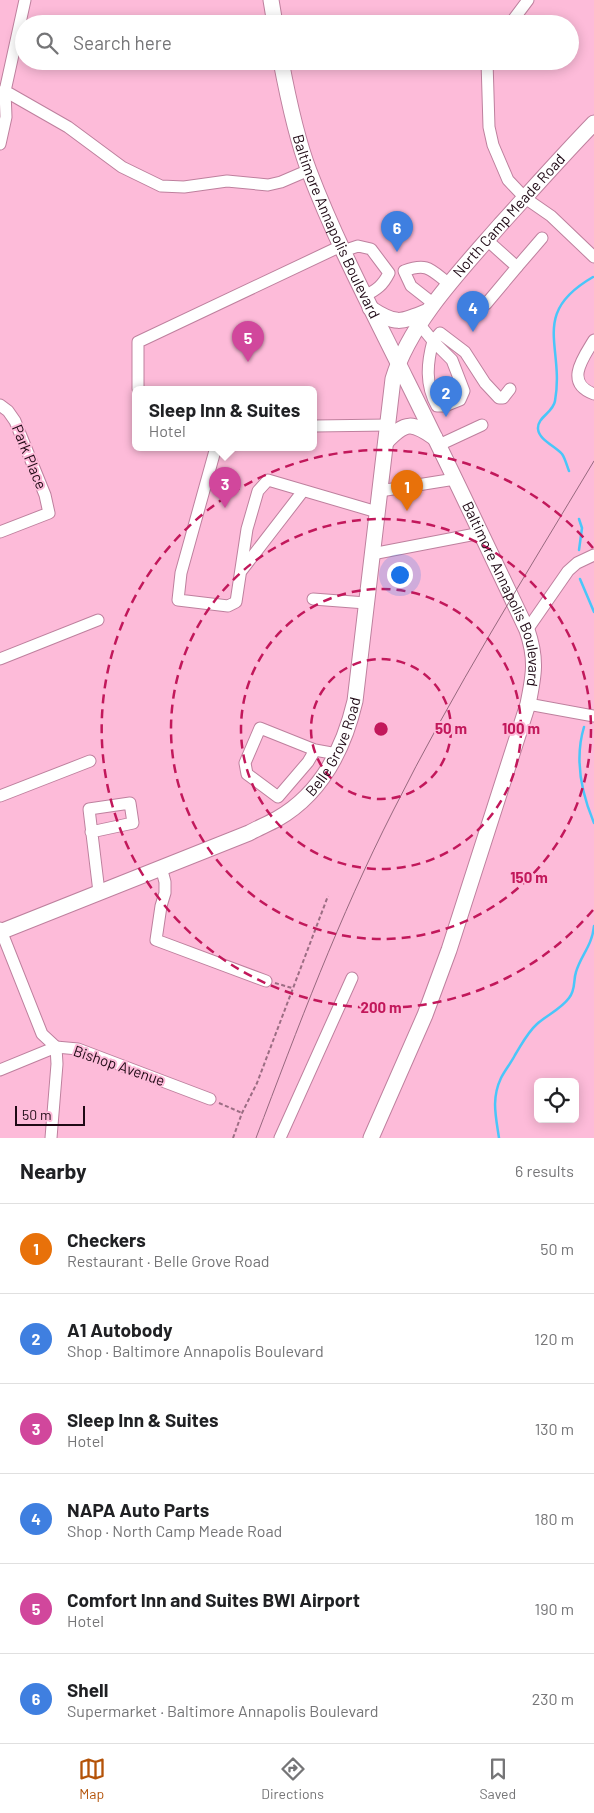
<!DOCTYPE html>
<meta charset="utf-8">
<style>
:root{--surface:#fff;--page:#f2f2f2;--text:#202124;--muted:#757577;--line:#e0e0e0;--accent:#b45309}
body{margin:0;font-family:Barlow,sans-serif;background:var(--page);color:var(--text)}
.controls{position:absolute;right:15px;bottom:15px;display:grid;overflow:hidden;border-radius:8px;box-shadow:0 2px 12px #0003}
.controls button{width:45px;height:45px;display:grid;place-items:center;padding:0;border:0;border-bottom:1px solid var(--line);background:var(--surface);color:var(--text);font:25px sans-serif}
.scale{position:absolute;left:15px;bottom:12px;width:70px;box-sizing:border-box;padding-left:5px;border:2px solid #1f0915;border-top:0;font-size:14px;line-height:18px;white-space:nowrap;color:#1f0915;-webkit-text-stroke:4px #fdbbd9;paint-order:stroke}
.you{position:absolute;left:399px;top:574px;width:18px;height:18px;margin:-12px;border:4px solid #fff;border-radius:50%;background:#1a73e8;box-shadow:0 0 0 8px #1a73e833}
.badge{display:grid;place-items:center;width:32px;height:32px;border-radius:50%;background:var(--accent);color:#fff;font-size:16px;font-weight:700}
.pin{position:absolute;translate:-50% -41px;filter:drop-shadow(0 1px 2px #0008)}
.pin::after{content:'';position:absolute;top:26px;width:18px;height:15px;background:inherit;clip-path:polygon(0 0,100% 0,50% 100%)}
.popup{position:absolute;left:132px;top:386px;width:185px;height:65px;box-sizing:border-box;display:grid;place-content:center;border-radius:8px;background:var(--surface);filter:drop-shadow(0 1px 4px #0005);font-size:16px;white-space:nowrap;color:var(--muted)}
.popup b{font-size:19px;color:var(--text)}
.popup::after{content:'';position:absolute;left:50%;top:100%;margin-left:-10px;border:10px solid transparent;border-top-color:var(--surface)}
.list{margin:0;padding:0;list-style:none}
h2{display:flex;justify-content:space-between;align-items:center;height:65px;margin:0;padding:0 20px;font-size:21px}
h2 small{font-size:16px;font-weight:400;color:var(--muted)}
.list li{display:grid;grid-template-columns:32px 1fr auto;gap:15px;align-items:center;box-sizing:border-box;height:90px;padding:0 20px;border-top:1px solid var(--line)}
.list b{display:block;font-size:19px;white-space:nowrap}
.list p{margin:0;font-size:16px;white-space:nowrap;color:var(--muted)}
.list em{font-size:16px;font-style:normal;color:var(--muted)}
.icon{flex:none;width:28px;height:28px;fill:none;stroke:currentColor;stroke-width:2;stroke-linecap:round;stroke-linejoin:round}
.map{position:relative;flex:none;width:594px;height:1138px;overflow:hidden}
.search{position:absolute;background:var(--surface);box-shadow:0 2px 12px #0003;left:15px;right:15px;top:15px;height:55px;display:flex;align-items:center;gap:12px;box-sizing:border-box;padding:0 18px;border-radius:28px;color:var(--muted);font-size:19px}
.sheet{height:605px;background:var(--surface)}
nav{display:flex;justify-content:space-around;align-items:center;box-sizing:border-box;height:70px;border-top:1px solid var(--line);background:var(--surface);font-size:14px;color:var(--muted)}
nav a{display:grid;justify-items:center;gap:2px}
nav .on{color:var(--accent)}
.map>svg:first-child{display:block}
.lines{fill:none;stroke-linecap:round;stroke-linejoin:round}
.stream{stroke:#4ac6f9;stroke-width:2.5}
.minor-casing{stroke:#be809e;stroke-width:13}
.major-casing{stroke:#be809e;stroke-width:17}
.path{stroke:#9b6d83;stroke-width:2;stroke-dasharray:4 2.5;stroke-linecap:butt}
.minor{stroke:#fff;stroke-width:11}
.major{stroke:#fff;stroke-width:15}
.tram{stroke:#96687e;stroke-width:1}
.ring{fill:none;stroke:#c2185b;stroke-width:2.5;stroke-dasharray:9 6}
.labels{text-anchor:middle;stroke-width:4;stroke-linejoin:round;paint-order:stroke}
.street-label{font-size:15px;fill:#1f0915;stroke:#fdbbd9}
.centre{fill:#c2185b;stroke:#fdbbd9;stroke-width:2.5}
.ring-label{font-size:15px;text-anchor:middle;font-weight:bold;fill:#c2185b;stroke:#fdbbd9;stroke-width:4;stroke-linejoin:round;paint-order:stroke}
</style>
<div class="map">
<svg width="594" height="1138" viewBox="0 0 594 1138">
<rect width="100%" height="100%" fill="#fdbbd9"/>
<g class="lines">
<g class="stream">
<path d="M 569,471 C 567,466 565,458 562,454 C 555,446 539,440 538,429 C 537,417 553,413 555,401 C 565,346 529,314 593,277"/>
<polyline points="579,550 582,528 579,519"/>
<polyline points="580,579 594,612"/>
<path d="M 584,727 C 574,760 581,792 594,823"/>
<path d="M 499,1138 C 496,1117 491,1099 501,1078 C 505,1070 511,1063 515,1055 C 522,1044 527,1033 537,1024 C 547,1015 561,1009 569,998 C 576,989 573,981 576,972 C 581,955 592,946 594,926"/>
</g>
<g class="minor-casing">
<g id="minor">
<polyline points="25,0 5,91 68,127 122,167 161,186 184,187 227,181 268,185 281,182 309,170"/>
<polyline points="510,24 528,0"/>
<polyline points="487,61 489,127 493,145 508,180 525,198 551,216 594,257"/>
<polyline points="0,144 6,117 5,91 1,92"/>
<path d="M 343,251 L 358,246 L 371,249 L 389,273 C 383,285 377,290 364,296"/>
<polyline points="517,267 542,238"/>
<path d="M 434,304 L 411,286 L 404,271 C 428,262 431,270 449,284"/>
<polyline points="486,304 517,267 487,240"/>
<path d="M 420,325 L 433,341 C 427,363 425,385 437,406 L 445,406 L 460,400 L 464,391 L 452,360 L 433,341 L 440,333 L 465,352 L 485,383 L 499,398 L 503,398 L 510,389"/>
<path d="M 594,340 C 583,358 564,383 594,394"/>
<polyline points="138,389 138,342 341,246"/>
<polyline points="0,405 8,411 15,421 45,495 49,513 0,532"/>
<polyline points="314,426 389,425"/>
<polyline points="439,445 482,425"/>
<polyline points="216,447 181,573 178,600 228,606 236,602 247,529 258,491 268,480 377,512"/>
<polyline points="380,491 455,479"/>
<polyline points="372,554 481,533"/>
<polyline points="242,570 303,491"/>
<polyline points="313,599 366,603"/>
<polyline points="527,630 568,571 577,563 594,555"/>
<polyline points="0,659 98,620"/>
<polyline points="528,704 594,716"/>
<polyline points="315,750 308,762 278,797 247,774 245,763 260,728 315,750 337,754"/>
<polyline points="0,796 90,761"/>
<polyline points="91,832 133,823 130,803 89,809 99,892"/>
<polyline points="161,867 165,882 165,893 161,906 156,940 266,981"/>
<polyline points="0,928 42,1034 56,1047 57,1064 51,1138"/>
<polyline points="0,1070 56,1047 78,1049 210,1099"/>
<polyline points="280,1138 352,978"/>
</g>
</g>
<g class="major-casing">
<g id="major">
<polyline points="271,0 275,24"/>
<path id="s1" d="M 281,61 C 288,98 296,137 309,171 C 336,242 372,310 405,377 C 447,461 487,546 527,630 C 537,659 534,675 528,704 L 449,950 L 425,1015 L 371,1138"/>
<path d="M 370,308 C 396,325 400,323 428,311"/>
<path d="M 386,442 C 406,421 412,422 435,438"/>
<path id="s2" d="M 0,932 L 249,833 C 258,828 268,824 277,819 C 321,794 344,748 355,701 L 393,379 C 410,322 463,268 501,224 C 532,190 562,156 594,123"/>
</g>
</g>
<g class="path">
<polyline points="275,983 292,988"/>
<polyline points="219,1103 242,1113"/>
<polyline points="233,1138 242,1113 257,1083 328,896"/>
</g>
<use href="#minor" class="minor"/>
<use href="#major" class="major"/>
<path class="tram" d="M 256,1138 C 298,1027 339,917 393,811 C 453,691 525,576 594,461"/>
</g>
<g class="ring">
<circle cx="381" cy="729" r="70"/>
<circle cx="381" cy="729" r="140"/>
<circle cx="381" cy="729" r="210"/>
<path d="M593 910A279 279 0 1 1 593 548"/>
</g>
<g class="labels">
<g class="street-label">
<text dy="5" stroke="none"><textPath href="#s2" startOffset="971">North Camp Meade Road</textPath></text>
<text dy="5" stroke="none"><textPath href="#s1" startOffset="175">Baltimore Annapolis Boulevard</textPath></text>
<text transform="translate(29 457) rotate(68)" y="5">Park Place</text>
<text dy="5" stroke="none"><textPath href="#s1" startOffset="580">Baltimore Annapolis Boulevard</textPath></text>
<text dy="5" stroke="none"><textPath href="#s2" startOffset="394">Belle Grove Road</textPath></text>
<text transform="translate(119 1066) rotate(19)" y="5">Bishop Avenue</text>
</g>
</g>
<circle cx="381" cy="729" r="8" class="centre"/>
<g class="ring-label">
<text x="451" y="734">50 m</text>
<text x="521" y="734">100 m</text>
<text x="529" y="883">150 m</text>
<text x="381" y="1013">200 m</text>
</g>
</svg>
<div class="controls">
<button><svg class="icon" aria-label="locate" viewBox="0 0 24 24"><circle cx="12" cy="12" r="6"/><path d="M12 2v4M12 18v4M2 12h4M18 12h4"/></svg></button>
</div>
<div class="scale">50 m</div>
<div class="you"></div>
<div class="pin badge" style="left:407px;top:511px;background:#e8710a">1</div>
<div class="pin badge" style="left:446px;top:417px;background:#3f7fe0">2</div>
<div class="pin badge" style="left:225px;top:508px;background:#d1479c">3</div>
<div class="popup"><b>Sleep Inn &amp; Suites</b>Hotel</div>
<div class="pin badge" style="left:473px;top:332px;background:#3f7fe0">4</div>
<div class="pin badge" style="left:248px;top:362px;background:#d1479c">5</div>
<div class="pin badge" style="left:397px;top:252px;background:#3f7fe0">6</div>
<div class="search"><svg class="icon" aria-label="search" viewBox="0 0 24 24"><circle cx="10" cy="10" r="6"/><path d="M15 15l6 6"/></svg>Search here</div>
</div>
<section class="sheet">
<h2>Nearby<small>6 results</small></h2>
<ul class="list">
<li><span class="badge" style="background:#e8710a">1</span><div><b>Checkers</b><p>Restaurant · Belle Grove Road</p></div><em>50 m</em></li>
<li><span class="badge" style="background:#3f7fe0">2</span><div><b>A1 Autobody</b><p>Shop · Baltimore Annapolis Boulevard</p></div><em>120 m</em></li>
<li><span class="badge" style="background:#d1479c">3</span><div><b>Sleep Inn &amp; Suites</b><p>Hotel</p></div><em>130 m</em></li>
<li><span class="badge" style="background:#3f7fe0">4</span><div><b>NAPA Auto Parts</b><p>Shop · North Camp Meade Road</p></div><em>180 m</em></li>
<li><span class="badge" style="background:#d1479c">5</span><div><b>Comfort Inn and Suites BWI Airport</b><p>Hotel</p></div><em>190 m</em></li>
<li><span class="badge" style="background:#3f7fe0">6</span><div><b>Shell</b><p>Supermarket · Baltimore Annapolis Boulevard</p></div><em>230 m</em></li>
</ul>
</section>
<nav>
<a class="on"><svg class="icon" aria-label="map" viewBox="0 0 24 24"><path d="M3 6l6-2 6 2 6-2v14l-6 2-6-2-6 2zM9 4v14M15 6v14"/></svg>Map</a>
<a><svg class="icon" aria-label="directions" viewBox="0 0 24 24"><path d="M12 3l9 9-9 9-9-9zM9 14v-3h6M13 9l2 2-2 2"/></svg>Directions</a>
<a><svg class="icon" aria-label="saved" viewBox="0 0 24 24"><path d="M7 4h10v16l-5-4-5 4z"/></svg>Saved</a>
</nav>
